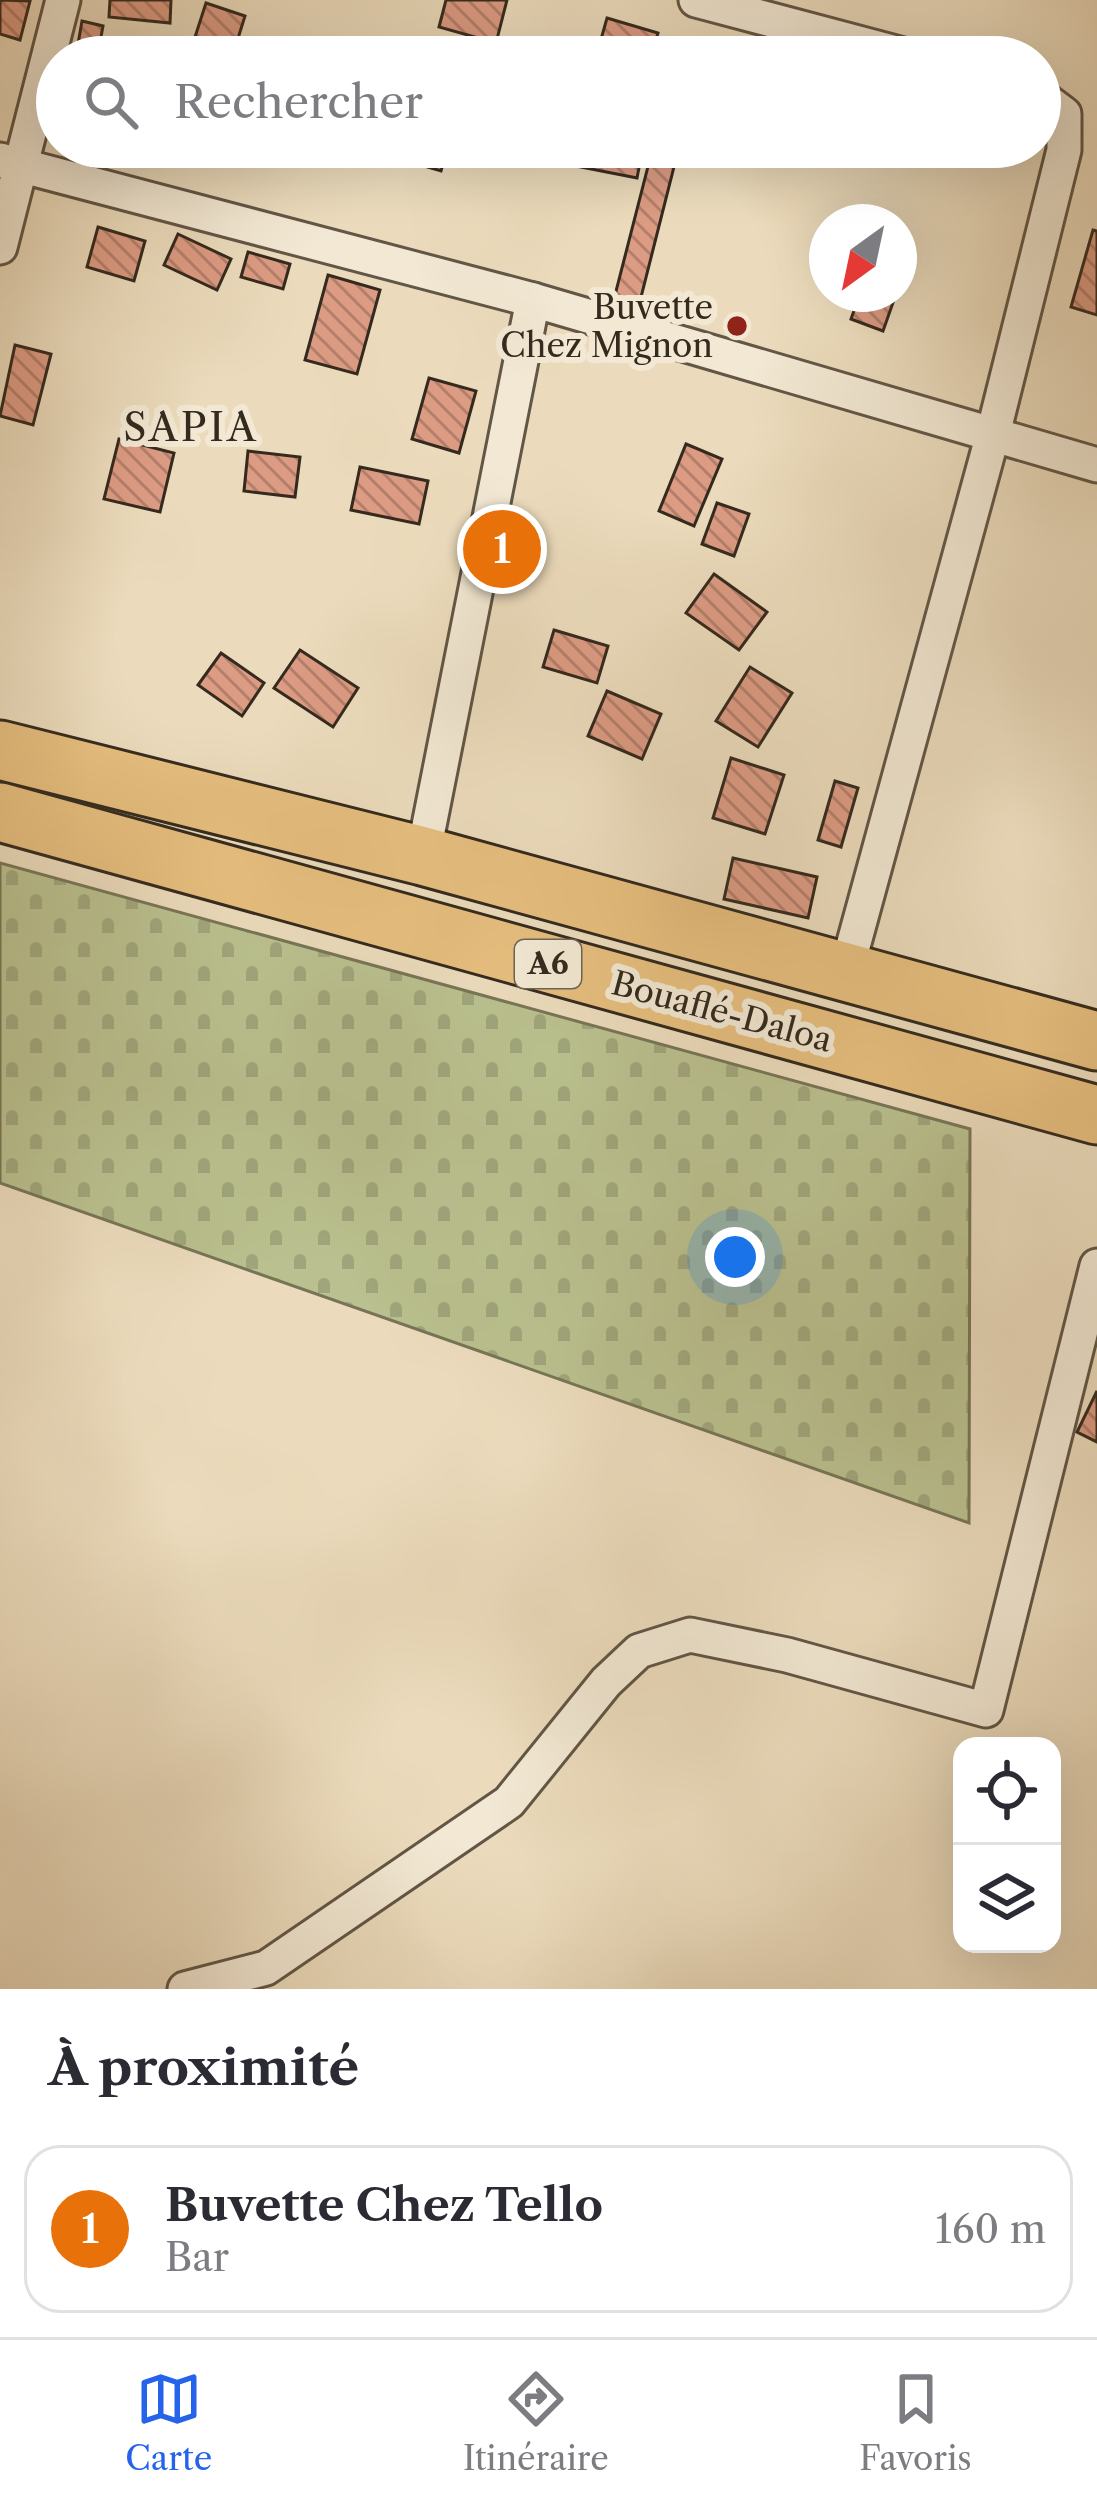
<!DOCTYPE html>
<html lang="fr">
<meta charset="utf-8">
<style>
:root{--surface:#fff;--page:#f2f2f3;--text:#2b2b33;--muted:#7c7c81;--line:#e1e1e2;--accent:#2563eb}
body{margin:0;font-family:"Libre Caslon Text",serif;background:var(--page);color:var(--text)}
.controls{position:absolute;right:36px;bottom:36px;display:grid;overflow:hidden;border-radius:24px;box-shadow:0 12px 48px #0002}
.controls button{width:108px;height:108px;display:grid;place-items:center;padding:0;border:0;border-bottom:3px solid var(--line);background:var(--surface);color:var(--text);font:60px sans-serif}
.compass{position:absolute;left:809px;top:204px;width:108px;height:108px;border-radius:50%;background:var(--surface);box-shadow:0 12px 48px #0002;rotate:213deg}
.you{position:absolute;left:735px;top:1257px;width:42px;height:42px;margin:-30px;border:9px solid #fff;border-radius:50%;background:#1a73e8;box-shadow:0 0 0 18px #1a73e833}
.badge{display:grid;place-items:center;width:78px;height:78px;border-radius:50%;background:var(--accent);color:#fff;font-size:39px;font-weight:700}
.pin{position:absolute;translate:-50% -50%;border:6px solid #fff;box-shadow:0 3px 12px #0006}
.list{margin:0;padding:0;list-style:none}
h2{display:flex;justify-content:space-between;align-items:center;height:156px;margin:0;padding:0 48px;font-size:51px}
h2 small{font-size:39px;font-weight:400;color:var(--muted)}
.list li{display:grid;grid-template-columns:78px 1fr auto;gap:36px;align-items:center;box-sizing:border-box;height:168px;margin:0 24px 24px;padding:0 24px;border:3px solid var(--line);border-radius:36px}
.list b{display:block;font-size:45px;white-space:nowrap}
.list p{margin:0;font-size:39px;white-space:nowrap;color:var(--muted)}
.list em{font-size:39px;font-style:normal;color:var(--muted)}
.icon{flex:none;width:66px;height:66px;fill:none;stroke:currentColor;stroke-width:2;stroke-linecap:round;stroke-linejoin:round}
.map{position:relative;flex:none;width:1097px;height:1989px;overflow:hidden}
.search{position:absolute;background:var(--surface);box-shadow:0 12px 48px #0002;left:36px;right:36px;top:36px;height:132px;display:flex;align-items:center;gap:30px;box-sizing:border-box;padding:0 42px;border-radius:66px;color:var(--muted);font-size:45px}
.sheet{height:348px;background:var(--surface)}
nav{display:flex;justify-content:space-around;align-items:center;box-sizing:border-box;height:168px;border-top:3px solid var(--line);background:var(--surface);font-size:33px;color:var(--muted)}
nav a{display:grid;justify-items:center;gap:6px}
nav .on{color:var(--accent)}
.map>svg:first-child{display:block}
.cemetery{fill:url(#cemetery-stones);stroke:#777556;stroke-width:3}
.building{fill:url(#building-back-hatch);stroke:#342a1e;stroke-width:3}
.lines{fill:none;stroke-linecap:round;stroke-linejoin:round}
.street-casing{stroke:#625646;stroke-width:39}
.highway-casing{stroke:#342a1e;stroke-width:63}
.street{stroke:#f2e8d3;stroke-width:33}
.highway{stroke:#e6be7e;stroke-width:57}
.poi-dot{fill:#8f2418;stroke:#f2e8d3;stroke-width:4.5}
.labels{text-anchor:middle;stroke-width:12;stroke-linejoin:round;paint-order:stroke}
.shield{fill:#f2e8d3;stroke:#6d6354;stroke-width:3}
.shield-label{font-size:30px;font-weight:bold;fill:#342a1e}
.poi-label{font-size:33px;fill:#342a1e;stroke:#f2e8d3;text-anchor:end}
.street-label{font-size:33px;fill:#342a1e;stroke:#f2e8d3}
.quarter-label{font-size:39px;letter-spacing:3px;fill:#342a1e;stroke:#f2e8d3}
</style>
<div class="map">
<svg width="1097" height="1989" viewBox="0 0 1097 1989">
<defs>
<pattern id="cemetery-stones" width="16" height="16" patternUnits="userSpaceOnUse" patternTransform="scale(3)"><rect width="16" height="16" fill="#bac08f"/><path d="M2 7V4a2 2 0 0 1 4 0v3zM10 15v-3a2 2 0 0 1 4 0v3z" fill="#a0a57b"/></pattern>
<pattern id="building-back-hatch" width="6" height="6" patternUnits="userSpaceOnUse" patternTransform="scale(3)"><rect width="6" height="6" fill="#dc9b83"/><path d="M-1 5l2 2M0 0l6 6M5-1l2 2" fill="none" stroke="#b37f6b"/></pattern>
</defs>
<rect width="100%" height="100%" fill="#ebdbbc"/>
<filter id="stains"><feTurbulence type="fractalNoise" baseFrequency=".00167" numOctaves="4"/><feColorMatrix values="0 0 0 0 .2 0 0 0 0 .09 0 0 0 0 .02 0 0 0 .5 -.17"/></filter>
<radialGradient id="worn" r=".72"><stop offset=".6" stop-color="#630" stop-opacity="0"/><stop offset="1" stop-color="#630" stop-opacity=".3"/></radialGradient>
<polygon class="cemetery" points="0,863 970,1129 969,1523 0,1183"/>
<g class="building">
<polygon points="0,0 30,1 20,40 0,34"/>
<polygon points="110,0 171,0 170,23 109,17"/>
<polygon points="446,0 507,0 496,43 439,27"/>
<polygon points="206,3 245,16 234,51 195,37"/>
<polygon points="607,18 658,33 651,57 596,57"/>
<polygon points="82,21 103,26 99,48 78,44"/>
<polygon points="396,147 448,147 441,171 393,157"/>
<polygon points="580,147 643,147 637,178 576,166"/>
<polygon points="653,147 679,147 638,309 613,303"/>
<polygon points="98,227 145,241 134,281 87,267"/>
<polygon points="1093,230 1097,231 1097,315 1071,307"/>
<polygon points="178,234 231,259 217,290 164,265"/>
<polygon points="248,252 290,264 283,289 241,277"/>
<polygon points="328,275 380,290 357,374 305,360"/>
<polygon points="860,294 896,294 883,331 851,319"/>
<polygon points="15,345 51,354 33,425 0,416"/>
<polygon points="429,378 476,391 459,453 412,439"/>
<polygon points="119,439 174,453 160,512 104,499"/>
<polygon points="686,444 722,459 694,526 659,511"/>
<polygon points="248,451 300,457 295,497 244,491"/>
<polygon points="360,467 428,481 419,524 351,510"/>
<polygon points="717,503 749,514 734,556 702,544"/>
<polygon points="714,574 767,612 739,650 686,613"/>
<polygon points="554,630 608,646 597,683 543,667"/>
<polygon points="300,650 358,688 333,727 274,688"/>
<polygon points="221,653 264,683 242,716 198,685"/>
<polygon points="750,667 792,693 758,747 716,721"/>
<polygon points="607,691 661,714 642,759 588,736"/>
<polygon points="731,758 784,775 765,834 713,818"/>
<polygon points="835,781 858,788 841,847 818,840"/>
<polygon points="733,858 817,877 808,918 724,899"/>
<polygon points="1097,1391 1097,1442 1077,1432"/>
</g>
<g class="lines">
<g class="street-casing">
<g id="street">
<polyline points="696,0 911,57"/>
<polyline points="0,160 533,300 1097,465"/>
<polyline points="0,247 63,0"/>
<polyline points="423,856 533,300"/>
<polyline points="846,972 993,434 1064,150 1064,114 1040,96"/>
<polyline points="185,1989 266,1968 509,1802 606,1682 639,1651 690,1635 787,1655 986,1710 1097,1266"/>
</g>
</g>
<g class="highway-casing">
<g id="highway">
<polyline points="0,750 423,856 1097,1041"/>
<polyline points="0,812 1097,1115"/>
</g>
</g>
<use href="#street" class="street"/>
<use href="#highway" class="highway"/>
</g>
<circle class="poi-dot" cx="737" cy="326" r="12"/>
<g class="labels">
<rect class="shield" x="515" y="940" width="66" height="48" rx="9"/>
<g class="shield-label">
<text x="548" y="974">A6</text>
</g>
<g class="poi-label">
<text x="713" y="319">Buvette<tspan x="713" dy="38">Chez Mignon</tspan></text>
</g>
<g class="street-label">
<text transform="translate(722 1011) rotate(15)" y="12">Bouaflé-Daloa</text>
</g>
<g class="quarter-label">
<text x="191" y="441">SAPIA</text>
</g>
</g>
<rect width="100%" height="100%" filter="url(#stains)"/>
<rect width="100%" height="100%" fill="url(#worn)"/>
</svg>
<div class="controls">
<button><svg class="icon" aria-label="locate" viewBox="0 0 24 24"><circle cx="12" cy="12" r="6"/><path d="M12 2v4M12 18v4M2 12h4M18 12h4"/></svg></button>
<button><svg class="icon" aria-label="layers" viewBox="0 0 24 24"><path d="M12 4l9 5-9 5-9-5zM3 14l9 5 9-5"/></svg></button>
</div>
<svg class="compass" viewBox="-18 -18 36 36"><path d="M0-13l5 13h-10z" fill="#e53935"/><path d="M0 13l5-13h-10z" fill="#7c7c81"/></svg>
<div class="you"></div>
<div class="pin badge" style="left:502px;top:549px;background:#e8710a">1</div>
<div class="search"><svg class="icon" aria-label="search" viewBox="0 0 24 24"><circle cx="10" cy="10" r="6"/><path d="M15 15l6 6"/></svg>Rechercher</div>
</div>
<section class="sheet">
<h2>À proximité<small></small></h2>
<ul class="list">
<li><span class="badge" style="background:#e8710a">1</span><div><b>Buvette Chez Tello</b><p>Bar</p></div><em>160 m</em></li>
</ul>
</section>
<nav>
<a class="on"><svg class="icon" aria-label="map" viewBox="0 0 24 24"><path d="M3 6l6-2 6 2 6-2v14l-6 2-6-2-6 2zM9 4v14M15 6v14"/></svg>Carte</a>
<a><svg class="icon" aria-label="directions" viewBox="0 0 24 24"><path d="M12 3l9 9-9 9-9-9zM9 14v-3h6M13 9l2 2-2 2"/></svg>Itinéraire</a>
<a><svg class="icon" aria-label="saved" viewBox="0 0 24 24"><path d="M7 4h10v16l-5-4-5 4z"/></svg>Favoris</a>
</nav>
